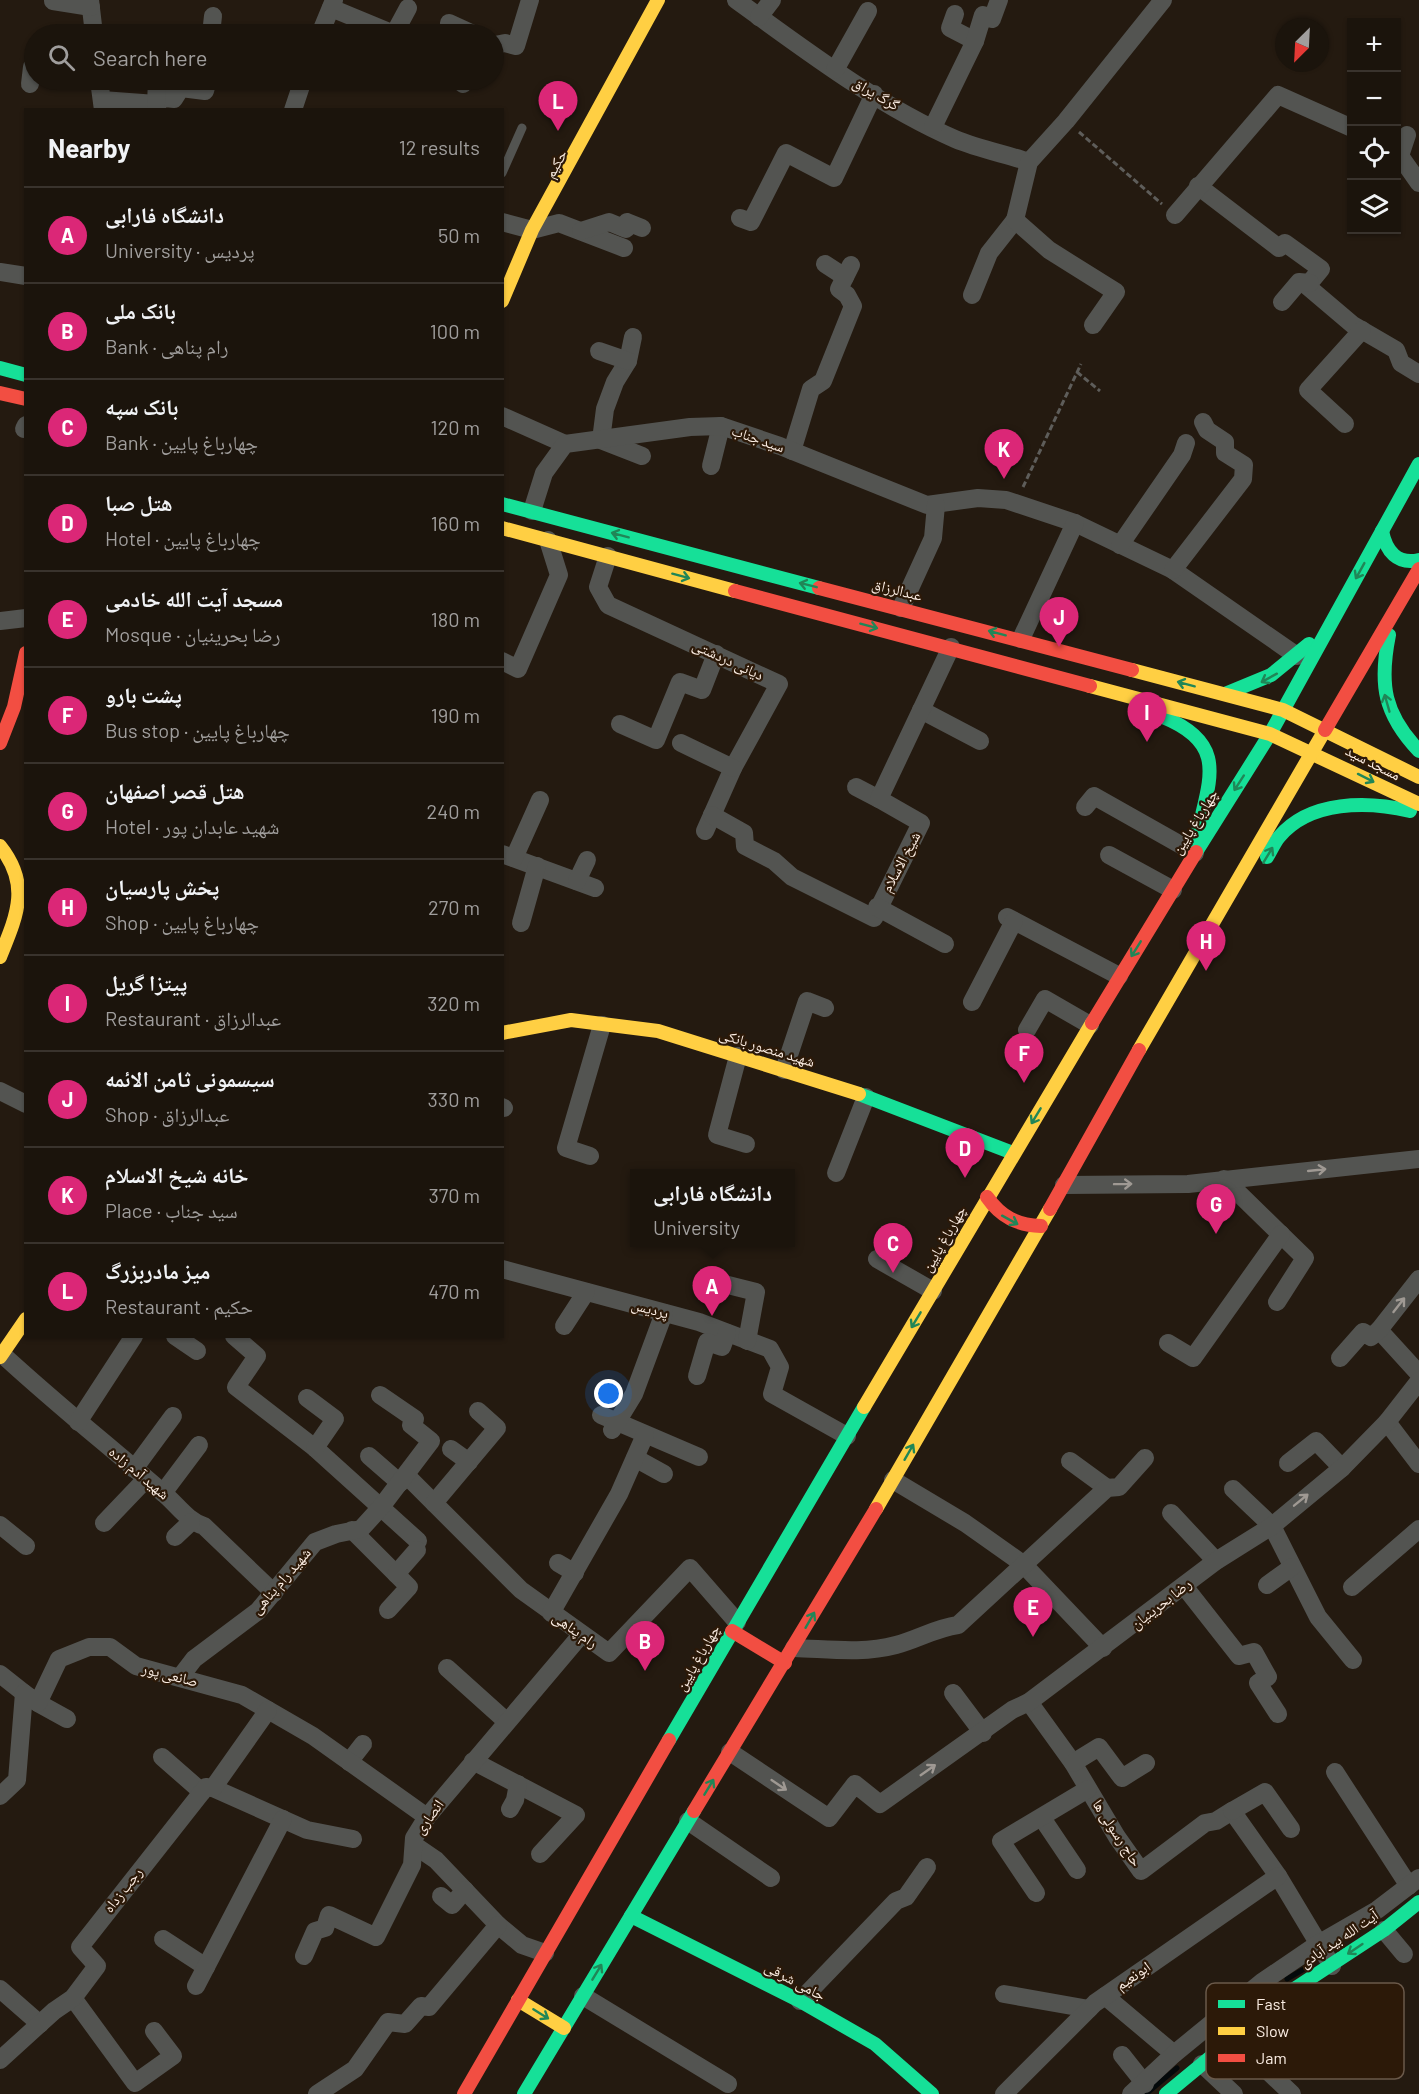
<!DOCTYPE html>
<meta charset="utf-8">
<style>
:root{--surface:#1b140c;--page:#241d15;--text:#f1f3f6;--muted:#a09e9d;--line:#39332d;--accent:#db2777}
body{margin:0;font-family:Barlow,"Noto Naskh Arabic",sans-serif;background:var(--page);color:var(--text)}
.controls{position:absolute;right:18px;top:18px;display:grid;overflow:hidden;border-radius:0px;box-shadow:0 2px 4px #0004}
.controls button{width:54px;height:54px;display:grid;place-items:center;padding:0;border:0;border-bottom:2px solid var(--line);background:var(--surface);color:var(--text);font:30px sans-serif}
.compass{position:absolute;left:1275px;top:18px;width:54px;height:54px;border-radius:50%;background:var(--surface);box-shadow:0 2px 4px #0004;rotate:204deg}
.you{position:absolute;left:609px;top:1394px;width:21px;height:21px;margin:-15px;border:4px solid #fff;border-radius:50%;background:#1a73e8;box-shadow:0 0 0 9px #1a73e833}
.badge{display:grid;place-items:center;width:39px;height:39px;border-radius:50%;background:var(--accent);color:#fff;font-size:20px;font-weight:700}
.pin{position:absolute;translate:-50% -50px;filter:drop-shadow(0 2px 3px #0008)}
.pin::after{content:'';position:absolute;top:32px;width:21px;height:18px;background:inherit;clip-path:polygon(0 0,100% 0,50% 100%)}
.popup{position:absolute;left:630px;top:1169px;width:165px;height:78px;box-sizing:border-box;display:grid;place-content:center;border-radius:0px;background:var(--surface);filter:drop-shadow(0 2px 4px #0005);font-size:20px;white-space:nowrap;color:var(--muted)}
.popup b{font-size:22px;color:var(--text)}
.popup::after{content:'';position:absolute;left:50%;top:100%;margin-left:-12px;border:12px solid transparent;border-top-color:var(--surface)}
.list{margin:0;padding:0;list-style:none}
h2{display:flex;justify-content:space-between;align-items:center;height:78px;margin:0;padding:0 24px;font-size:26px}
h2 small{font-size:20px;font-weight:400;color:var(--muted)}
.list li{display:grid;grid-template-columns:39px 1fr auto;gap:18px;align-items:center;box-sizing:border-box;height:96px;padding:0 24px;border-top:2px solid var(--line)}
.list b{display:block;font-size:22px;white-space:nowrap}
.list p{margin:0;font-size:20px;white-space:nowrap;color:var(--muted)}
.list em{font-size:20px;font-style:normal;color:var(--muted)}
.icon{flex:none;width:33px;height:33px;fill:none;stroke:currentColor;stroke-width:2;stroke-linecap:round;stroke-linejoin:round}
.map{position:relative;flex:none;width:1419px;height:2094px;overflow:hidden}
.search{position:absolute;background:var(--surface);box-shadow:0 2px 4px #0004;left:24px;top:24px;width:480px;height:66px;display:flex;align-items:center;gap:15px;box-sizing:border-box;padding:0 21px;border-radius:33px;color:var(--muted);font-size:22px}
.panel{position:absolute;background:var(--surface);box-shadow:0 2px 4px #0004;left:24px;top:108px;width:480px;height:1230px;border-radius:0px}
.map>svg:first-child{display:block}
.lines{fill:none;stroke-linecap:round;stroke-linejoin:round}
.stream{stroke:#04090a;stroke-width:5}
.path{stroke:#5e5d5a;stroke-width:3;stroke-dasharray:6 3;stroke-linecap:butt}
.lane{stroke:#535451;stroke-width:9}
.street{stroke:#535451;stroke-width:18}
.fast{stroke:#16e098;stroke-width:14}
.slow{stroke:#ffcf43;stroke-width:14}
.jam{stroke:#f24e42;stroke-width:14}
.oneway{stroke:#208657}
.oneway2{stroke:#9f9993}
.labels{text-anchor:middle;stroke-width:4.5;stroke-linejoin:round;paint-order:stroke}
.street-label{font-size:15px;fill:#fbede3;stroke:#2c1908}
.key{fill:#2c1908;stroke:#6a594a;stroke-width:1.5}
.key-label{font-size:16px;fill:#fbede3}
</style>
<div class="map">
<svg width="1419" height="2094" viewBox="0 0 1419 2094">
<rect width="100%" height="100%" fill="#241a10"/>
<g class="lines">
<g class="stream">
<polyline points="1287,1979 1304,1969"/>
<polyline points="1146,2094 1177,2068"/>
</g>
<g class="path">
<polyline points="1079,132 1162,204"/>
<polyline points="1077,372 1100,391"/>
<polyline points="1023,487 1081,364"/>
</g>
<polyline class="lane" points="502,173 522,128"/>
<g class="street">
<polyline points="90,0 94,34"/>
<path d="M 736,0 C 804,49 877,105 955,139 C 979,149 1005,154 1029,162"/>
<polyline points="53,1 91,7"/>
<polyline points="331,8 394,34 408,8"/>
<polyline points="955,14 950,28 975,41"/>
<polyline points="759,17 772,0"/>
<polyline points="449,23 473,34"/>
<polyline points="211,34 213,16"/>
<polyline points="320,34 334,0"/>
<polyline points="494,49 495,45 505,43 516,46 530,0"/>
<polyline points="835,70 868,11"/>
<polyline points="99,80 103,110"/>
<polyline points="30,84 32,67 34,67"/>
<polyline points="463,84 465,80"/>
<polyline points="102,100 156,104 164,98 174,99 181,88 205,91 208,80"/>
<polyline points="156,104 157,80"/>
<polyline points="293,110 303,80"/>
<polyline points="933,127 975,41 983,15 992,19 999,0"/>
<polyline points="1407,135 1400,156 1419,183"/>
<polyline points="1198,186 1279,248 1285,243 1321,269 1307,286 1353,325 1396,350 1401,363 1419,374"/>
<polyline points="1175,215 1278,95 1352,128"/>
<polyline points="740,218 751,222 786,153 834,178 874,94"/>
<polyline points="502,222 532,230 559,223 624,248"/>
<polyline points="581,231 609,222 626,229 627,222 642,228"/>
<polyline points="825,264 845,277"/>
<polyline points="0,272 26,276"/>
<polyline points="972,295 989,253 1015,220"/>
<polyline points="1282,302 1299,282 1310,283"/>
<polyline points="1093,325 1116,292 1049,250 1015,220 1029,162 1066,121 1163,0"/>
<polyline points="633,337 628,361 615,382 605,409 601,440 642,456"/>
<polyline points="599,351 628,361"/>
<polyline points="502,416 565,444"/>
<polyline points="1345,424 1308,390 1362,330"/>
<polyline points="24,429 26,425"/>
<polyline points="792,451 811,389 823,381 853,306 847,295 839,289 851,265"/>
<polyline points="711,466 721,426"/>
<polyline points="532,511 544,473 565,444 690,427 721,426 780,446 927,505 978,498 1006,500 1075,523 1173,570 1297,656"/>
<polyline points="1120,545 1182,455 1186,443"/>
<polyline points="608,556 598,587 608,605 779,684 733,768 705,831"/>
<polyline points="1173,570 1243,479 1244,465 1225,453 1225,442 1207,430 1203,422"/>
<polyline points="901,608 933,538 936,505"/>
<polyline points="0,621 26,618"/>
<polyline points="1021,639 1075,523"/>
<polyline points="502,661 518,669 559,575 548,540"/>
<polyline points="921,710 980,741"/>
<polyline points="620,724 656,740 680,682 702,690 716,654"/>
<polyline points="681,743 733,768"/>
<polyline points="856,787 879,799"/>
<polyline points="1085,807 1094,796 1195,853"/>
<polyline points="712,815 744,833 745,846 774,861 792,877 874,918 921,823 879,799 951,647"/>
<polyline points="502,854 595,888"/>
<polyline points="1109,855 1173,890"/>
<polyline points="514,858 540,800"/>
<polyline points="577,881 587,860"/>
<polyline points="877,907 945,944"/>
<polyline points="1007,917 1119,976"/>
<polyline points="521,923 537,866"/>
<polyline points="972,1002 1014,921"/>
<polyline points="1027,1030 1045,999 1090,1025"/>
<polyline points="738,1056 717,1135 746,1144"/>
<polyline points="784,1070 807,1001 825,1008"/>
<polyline points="0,1091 26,1104"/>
<polyline points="502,1107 504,1108"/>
<polyline points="590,1156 566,1148 602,1025"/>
<polyline points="836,1173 866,1097"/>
<polyline points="1224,1179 1305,1258 1277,1302"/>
<polyline points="1064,1185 1188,1184 1419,1159"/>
<polyline points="877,1259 933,1291"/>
<polyline points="502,1269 699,1322 770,1349 780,1367 772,1394 847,1436"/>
<polyline points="724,1284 756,1292 747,1341"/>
<polyline points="564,1326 586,1292"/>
<polyline points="1379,1330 1419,1374"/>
<polyline points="175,1336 197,1351"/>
<polyline points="234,1336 257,1356 236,1387 315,1448 418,1541"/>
<polyline points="1168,1343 1193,1358 1281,1234"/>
<path d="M 2,1354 C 54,1402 109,1446 162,1492 C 177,1504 186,1520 204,1526 L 274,1593"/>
<polyline points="1340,1358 1363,1332 1371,1337 1379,1330 1419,1279"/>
<polyline points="697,1376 707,1342 722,1347 727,1333"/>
<polyline points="307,1398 335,1419 315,1448"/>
<polyline points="601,1415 699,1457"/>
<polyline points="78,1422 134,1336"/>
<polyline points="1387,1422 1419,1464"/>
<polyline points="612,1430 634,1394 664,1313"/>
<polyline points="451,1449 469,1462"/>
<polyline points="369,1456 400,1483"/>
<polyline points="635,1458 664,1474"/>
<polyline points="1070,1461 1107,1488"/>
<polyline points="1288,1463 1316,1441 1342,1468"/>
<polyline points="134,1469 173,1416"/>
<polyline points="406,1475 521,1590 609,1653 690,1568 737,1622"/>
<polyline points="893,1480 965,1523 1023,1564 1103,1648"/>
<polyline points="1233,1489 1272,1526 1318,1617 1353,1660"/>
<polyline points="163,1493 199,1445"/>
<polyline points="434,1503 497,1428 478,1411"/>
<polyline points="1171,1513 1216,1561"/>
<polyline points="104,1523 146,1479"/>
<polyline points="0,1525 26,1546"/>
<polyline points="352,1530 409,1587 388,1610"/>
<polyline points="175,1537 191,1522"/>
<polyline points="558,1563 575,1573"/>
<polyline points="396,1574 417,1550"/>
<polyline points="1267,1585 1292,1567"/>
<polyline points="1184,1586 1239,1656 1254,1652 1268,1677 1258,1683 1278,1714"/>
<polyline points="1352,1587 1419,1529"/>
<polyline points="551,1613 619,1494 645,1435"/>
<path d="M 794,1648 C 829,1649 862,1654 896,1645 C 918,1639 936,1628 958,1625 L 1107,1488 L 1119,1487 L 1145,1458"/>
<polyline points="447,1668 506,1721"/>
<polyline points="0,1674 24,1693"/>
<polyline points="181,1676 194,1659 258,1611 315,1542 336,1534 361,1529 381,1507 431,1441 411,1425 415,1419 380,1395"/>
<polyline points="953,1693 983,1733"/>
<polyline points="1029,1702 1073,1763 1117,1837 1141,1871 1205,1823 1216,1821 1232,1811 1278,1876 1332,1966"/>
<polyline points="38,1703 67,1719"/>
<polyline points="730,1752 829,1818 855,1784 880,1804 1012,1710 1029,1702 1216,1561 1272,1526 1342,1468 1387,1422 1419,1381"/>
<polyline points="162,1757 202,1792"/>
<polyline points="473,1761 576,1815 540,1854"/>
<polyline points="349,1762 363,1744"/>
<polyline points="1073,1763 1099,1747 1122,1778 1146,1763"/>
<polyline points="1335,1772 1409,1886"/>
<polyline points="213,1788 307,1830 353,1839"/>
<polyline points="0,1796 17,1780 24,1693 38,1703 59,1659 89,1647 110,1647 136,1666 242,1695 313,1736 427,1817"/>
<polyline points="510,1809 515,1800 518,1784"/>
<polyline points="1232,1811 1265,1792 1291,1829"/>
<polyline points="1042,1818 1077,1870"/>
<polyline points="688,1821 771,1878"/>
<polyline points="414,1845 436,1860 498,1925 522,1945 545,1953"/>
<polyline points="1036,1893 1001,1841 1088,1789"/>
<polyline points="441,1896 452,1905 465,1890"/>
<polyline points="1384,1930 1404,1954"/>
<polyline points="163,1939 206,1967"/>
<polyline points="304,1956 315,1931 325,1928 329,1915 376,1937 412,1865 414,1838 427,1817 581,1635"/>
<polyline points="196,1986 283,1819"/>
<polyline points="0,1989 40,2024"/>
<polyline points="1004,1994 1089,2009"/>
<polyline points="583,1996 728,2084"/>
<polyline points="1105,1996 1174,2054"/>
<polyline points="73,1998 135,2083 173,2056 154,2031"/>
<polyline points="800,2001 896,1901 906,1897 927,1867"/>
<polyline points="1233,2038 1292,2094"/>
<polyline points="1122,2055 1145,2084"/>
<polyline points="0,2060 54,2011 73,1998 97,1966 80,1947 202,1792 206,1787 213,1788 268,1710"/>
<polyline points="1202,2064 1234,2094"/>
<polyline points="317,2094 355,2069 388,2022 405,2024 421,2006 429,2007 498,1925"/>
<polyline points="1004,2094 1095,2003 1278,1876"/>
<polyline points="1131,2094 1174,2054 1262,1982 1318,1944 1377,1910 1419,1878"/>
</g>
<g class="fast">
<polyline points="0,368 26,375"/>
<polyline points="502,504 819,588"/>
<path d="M 1382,531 C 1386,551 1397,565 1419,560"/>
<path d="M 1389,635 C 1379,685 1384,714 1419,751"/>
<polyline points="1225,694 1271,675 1309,644"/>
<path d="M 1163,717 C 1232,745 1207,783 1196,842"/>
<polyline points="1196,852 1270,734 1419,464"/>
<path d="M 1267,857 C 1271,851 1274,843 1279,837 C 1310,800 1368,801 1410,811"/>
<polyline points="859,1094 1013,1153"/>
<polyline points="669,1740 864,1407"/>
<polyline points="631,1916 800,2001 875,2044 932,2094"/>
<polyline points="524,2094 694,1811"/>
<polyline points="1166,2094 1288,1993 1384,1930 1419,1902"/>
</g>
<g class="slow">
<polyline points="502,301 532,230 658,0"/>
<polyline points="502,528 735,591"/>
<polyline points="1132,670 1283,710 1419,777"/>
<polyline points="1090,686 1270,734 1419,804"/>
<path d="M 0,846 C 31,885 17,915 0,957"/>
<polyline points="502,1033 571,1020 658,1031 859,1094"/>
<polyline points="1139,1050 1325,730"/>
<polyline points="0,1357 26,1319"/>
<polyline points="864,1407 1092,1023"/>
<polyline points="876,1509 1050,1209"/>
<polyline points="518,2000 564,2028"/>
</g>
<g class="jam">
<polyline points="0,393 26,399"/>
<polyline points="819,588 1132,670"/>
<polyline points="735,591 1090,686"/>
<polyline points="1325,730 1419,569"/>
<polyline points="0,743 14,707 26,653"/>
<polyline points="1092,1023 1196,852"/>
<path d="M 987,1197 C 1001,1217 1017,1225 1041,1226"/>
<polyline points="1050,1209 1139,1050"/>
<polyline points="732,1631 785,1663"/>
<polyline points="694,1811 876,1509"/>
<polyline points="464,2094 669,1740"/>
</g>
</g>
<defs><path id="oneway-shaft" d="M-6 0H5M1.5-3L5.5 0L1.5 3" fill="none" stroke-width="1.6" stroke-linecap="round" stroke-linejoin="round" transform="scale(1.5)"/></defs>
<g class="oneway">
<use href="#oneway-shaft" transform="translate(620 535) rotate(-165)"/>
<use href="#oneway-shaft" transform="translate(1360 571) rotate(119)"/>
<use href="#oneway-shaft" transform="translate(681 576) rotate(15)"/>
<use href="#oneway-shaft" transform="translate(808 585) rotate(-166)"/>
<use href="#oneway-shaft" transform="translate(869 626) rotate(15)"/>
<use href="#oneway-shaft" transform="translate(997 633) rotate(-165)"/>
<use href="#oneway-shaft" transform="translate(1269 678) rotate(151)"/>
<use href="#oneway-shaft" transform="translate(1186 684) rotate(-165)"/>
<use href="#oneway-shaft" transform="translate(1387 703) rotate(-106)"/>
<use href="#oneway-shaft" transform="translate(1366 778) rotate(27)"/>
<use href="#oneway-shaft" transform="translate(1239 783) rotate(123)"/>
<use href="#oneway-shaft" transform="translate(1268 855) rotate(-59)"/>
<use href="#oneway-shaft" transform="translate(1136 949) rotate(122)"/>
<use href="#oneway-shaft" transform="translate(1036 1116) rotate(121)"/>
<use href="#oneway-shaft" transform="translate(1010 1220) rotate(29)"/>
<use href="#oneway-shaft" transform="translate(916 1320) rotate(121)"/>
<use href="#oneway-shaft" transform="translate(909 1452) rotate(-60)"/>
<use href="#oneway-shaft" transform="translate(810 1620) rotate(-60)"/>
<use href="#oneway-shaft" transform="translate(709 1787) rotate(-59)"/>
<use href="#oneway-shaft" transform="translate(1355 1949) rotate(146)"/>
<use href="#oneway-shaft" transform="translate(597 1972) rotate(-59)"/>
<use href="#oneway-shaft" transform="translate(541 2014) rotate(32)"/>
</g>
<g class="oneway2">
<use href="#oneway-shaft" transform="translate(1317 1170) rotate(-6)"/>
<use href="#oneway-shaft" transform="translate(1123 1184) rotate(-1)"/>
<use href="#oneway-shaft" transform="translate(1399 1305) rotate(-52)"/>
<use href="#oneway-shaft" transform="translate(1301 1500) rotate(-39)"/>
<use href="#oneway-shaft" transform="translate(928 1770) rotate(-35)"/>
<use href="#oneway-shaft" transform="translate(779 1785) rotate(34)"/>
</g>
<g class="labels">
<g class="street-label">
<text transform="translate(876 94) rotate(30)" y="5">گرگ یراق</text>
<text transform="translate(556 164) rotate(-61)" y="5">حکیم</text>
<text transform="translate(758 439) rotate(19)" y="5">سید جناب</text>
<text transform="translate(897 590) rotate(14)" y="5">عبدالرزاق</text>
<text transform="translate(728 660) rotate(25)" y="5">دیانی دردشتی</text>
<text transform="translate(1373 763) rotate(27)" y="5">مسجد سید</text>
<text transform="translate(1195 822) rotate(-58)" y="5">چهارباغ پایین</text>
<text transform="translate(901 862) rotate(-62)" y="5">شیخ الاسلام</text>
<text transform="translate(767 1048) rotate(17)" y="5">شهید منصور بانکی</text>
<text transform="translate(944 1239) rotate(-60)" y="5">چهارباغ پایین</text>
<text transform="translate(650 1309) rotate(15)" y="5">پردیس</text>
<text transform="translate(139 1473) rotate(40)" y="5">شهید آدم زاده</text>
<text transform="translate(281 1581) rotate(-49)" y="5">شهید رام پناهی</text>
<text transform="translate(1161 1604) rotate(-38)" y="5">رضا بحرینیان</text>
<text transform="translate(575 1630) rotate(35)" y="5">رام پناهی</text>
<text transform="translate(698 1658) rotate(-60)" y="5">چهارباغ پایین</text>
<text transform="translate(170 1675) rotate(14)" y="5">صانعی پور</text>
<text transform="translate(429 1817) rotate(-54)" y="5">انصاری</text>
<text transform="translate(1117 1833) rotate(57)" y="5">حاج رسولی ها</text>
<text transform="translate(123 1890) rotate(-52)" y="5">رجب زداه</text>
<text transform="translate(1339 1939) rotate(-34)" y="5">آیت الله بید آبادی</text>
<text transform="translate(1133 1976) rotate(-35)" y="5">ابونعیم</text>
<text transform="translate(795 1981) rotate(28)" y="5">جامی شرقی</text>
</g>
</g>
<rect x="1206" y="1983" width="198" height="96" rx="9" class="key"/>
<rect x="1218" y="2000" width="27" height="8" fill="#16e098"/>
<rect x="1218" y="2027" width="27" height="8" fill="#ffcf43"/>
<rect x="1218" y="2054" width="27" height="8" fill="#f24e42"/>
<g class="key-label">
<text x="1256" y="2010">Fast</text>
<text x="1256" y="2037">Slow</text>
<text x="1256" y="2064">Jam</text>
</g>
</svg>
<div class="controls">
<button>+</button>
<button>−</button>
<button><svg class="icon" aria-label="locate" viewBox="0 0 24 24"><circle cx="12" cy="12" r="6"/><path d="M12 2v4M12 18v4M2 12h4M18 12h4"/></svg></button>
<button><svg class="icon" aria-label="layers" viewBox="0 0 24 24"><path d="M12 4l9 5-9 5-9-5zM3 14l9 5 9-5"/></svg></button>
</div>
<svg class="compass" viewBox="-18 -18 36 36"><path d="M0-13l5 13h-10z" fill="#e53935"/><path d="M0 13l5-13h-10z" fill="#a09e9d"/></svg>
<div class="you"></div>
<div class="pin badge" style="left:712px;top:1316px">A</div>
<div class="popup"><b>دانشگاه فارابی</b>University</div>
<div class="pin badge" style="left:645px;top:1671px">B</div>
<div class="pin badge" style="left:893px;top:1273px">C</div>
<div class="pin badge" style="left:965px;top:1178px">D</div>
<div class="pin badge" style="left:1033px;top:1637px">E</div>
<div class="pin badge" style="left:1024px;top:1083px">F</div>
<div class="pin badge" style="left:1216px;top:1234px">G</div>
<div class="pin badge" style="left:1206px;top:971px">H</div>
<div class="pin badge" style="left:1147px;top:742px">I</div>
<div class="pin badge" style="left:1059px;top:647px">J</div>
<div class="pin badge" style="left:1004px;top:479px">K</div>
<div class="pin badge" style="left:558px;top:131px">L</div>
<div class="search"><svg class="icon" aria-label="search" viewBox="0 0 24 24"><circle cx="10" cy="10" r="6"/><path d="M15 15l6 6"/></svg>Search here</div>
<section class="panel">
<h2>Nearby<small>12 results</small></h2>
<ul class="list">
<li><span class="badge">A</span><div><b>دانشگاه فارابی</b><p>University · پردیس</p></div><em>50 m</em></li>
<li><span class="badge">B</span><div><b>بانک ملی</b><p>Bank · رام پناهی</p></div><em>100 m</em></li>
<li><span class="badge">C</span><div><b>بانک سپه</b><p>Bank · چهارباغ پایین</p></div><em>120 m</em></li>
<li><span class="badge">D</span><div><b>هتل صبا</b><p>Hotel · چهارباغ پایین</p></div><em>160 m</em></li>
<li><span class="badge">E</span><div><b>مسجد آیت الله خادمی</b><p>Mosque · رضا بحرینیان</p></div><em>180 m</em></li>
<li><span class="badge">F</span><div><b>پشت بارو</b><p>Bus stop · چهارباغ پایین</p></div><em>190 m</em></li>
<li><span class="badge">G</span><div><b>هتل قصر اصفهان</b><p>Hotel · شهید عابدان پور</p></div><em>240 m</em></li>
<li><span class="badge">H</span><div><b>پخش پارسیان</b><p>Shop · چهارباغ پایین</p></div><em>270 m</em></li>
<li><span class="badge">I</span><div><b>پیتزا گریل</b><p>Restaurant · عبدالرزاق</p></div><em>320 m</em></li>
<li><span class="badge">J</span><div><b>سیسمونی ثامن الائمه</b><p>Shop · عبدالرزاق</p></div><em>330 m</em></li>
<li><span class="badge">K</span><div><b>خانه شیخ الاسلام</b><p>Place · سید جناب</p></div><em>370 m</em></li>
<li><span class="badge">L</span><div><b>میز مادربزرگ</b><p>Restaurant · حکیم</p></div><em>470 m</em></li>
</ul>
</section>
</div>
